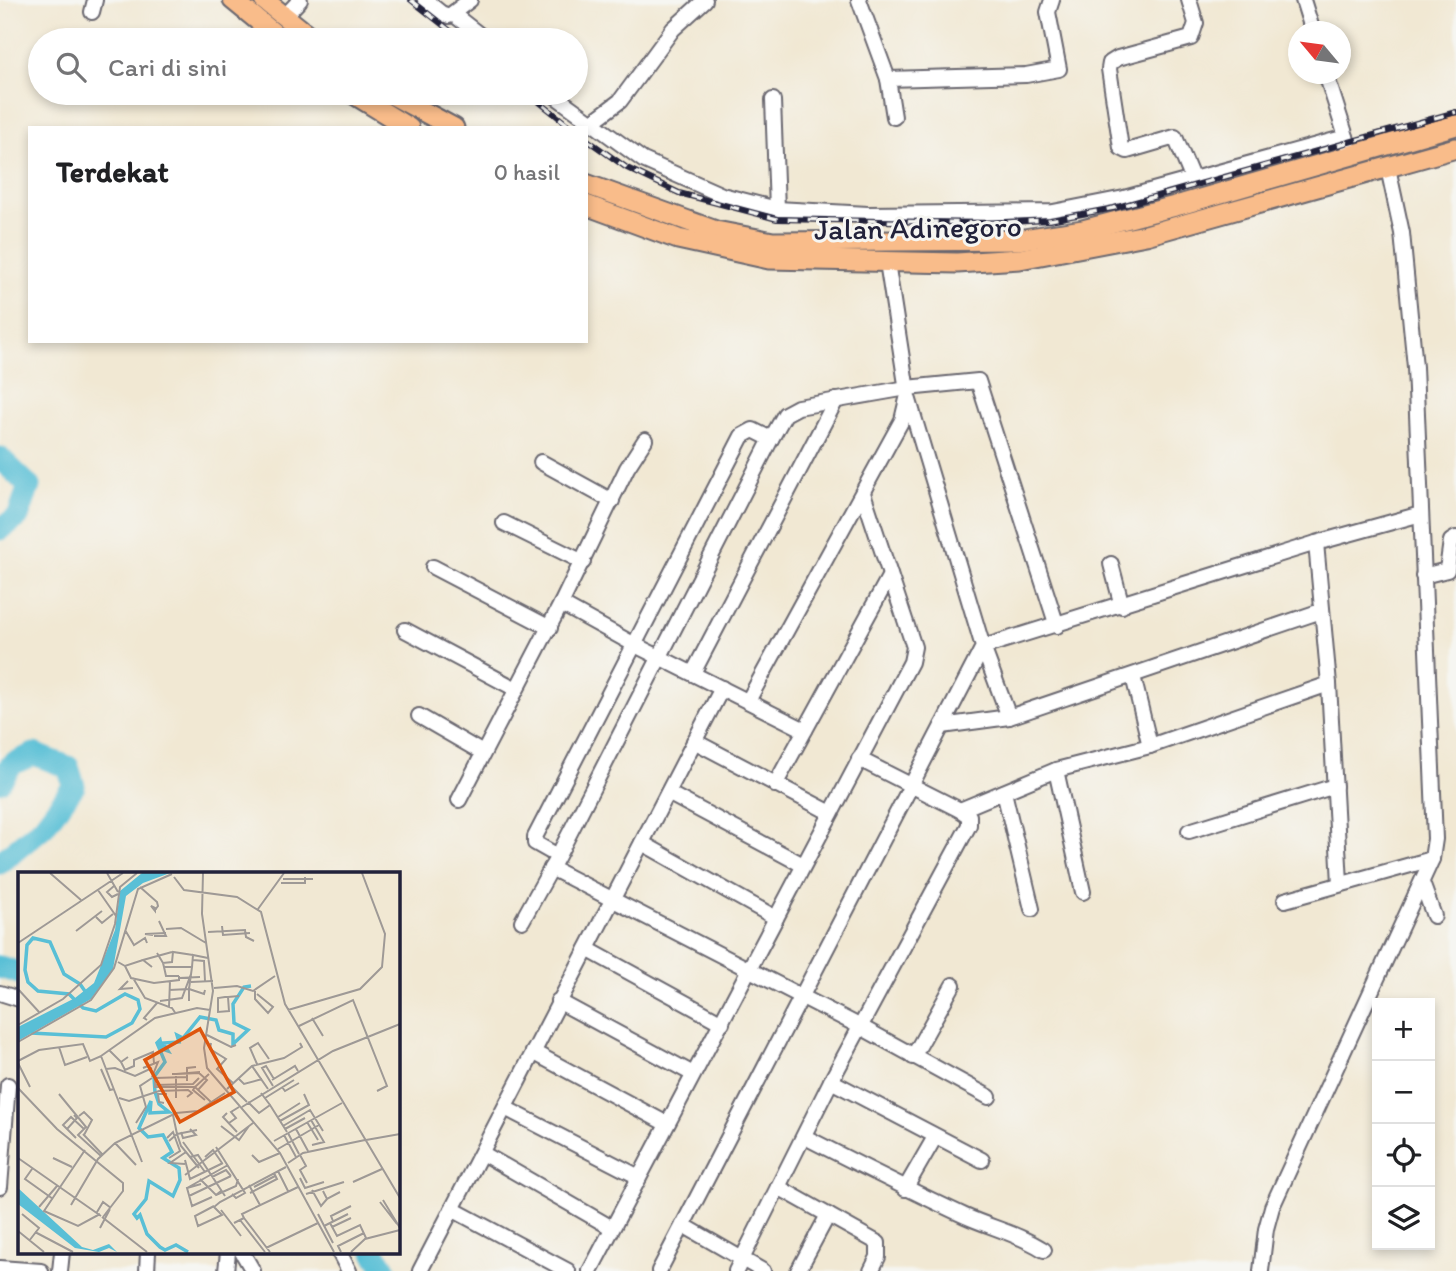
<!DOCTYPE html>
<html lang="id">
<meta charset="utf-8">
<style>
:root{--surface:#fff;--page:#f2f2f2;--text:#202124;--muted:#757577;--line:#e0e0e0}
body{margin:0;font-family:Itim,sans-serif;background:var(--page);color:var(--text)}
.controls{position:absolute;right:21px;bottom:21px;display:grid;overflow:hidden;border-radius:0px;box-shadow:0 4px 10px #0003}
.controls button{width:63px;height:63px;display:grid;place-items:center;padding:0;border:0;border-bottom:2px solid var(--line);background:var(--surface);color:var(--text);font:35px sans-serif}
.compass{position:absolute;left:1288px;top:21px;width:63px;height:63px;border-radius:50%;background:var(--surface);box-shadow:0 4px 10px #0003;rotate:299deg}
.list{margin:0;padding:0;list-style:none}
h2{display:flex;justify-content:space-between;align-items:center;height:91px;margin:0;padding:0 28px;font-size:30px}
h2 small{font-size:23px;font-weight:400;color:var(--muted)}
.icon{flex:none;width:38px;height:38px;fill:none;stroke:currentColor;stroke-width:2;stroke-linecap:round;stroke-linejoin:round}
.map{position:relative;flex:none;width:1456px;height:1271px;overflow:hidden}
.search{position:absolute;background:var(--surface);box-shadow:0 4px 10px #0003;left:28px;top:28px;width:560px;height:77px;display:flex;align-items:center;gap:18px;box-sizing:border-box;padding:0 24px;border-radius:38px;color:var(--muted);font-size:26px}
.panel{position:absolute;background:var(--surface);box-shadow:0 4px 10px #0003;left:28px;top:126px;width:560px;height:217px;border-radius:0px}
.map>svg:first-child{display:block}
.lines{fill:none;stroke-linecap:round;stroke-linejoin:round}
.river{stroke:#59bfd6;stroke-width:23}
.minor-casing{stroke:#6a6770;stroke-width:18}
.highway-casing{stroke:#6a6770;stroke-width:23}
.minor{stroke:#fff;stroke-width:14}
.highway{stroke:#f9bc8a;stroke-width:19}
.rail-casing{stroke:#22223b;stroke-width:6}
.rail{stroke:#f6f6f2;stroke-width:3.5;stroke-dasharray:10;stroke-linecap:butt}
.labels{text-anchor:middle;stroke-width:6;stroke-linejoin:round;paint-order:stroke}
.street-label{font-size:30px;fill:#22223b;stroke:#f6f6f2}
.inset-river{fill:none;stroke:#59bfd6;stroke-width:3.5}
.inset-road{fill:none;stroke:#9e9996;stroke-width:2}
.view{fill:#de560e;fill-opacity:0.15;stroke:#de560e;stroke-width:3.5}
.inset-edge{fill:none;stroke:#22223b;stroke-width:3.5}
</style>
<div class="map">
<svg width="1456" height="1271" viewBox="0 0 1456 1271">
<rect width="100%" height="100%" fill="#f6f6f2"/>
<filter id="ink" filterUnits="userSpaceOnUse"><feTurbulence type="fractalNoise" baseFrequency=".0143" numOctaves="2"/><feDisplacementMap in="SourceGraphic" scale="14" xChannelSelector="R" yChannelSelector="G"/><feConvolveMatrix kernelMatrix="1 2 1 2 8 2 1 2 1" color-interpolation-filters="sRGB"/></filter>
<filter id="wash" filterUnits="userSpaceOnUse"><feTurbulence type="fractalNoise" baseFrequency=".00686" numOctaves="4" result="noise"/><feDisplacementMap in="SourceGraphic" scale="28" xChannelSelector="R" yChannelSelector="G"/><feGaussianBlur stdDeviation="1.57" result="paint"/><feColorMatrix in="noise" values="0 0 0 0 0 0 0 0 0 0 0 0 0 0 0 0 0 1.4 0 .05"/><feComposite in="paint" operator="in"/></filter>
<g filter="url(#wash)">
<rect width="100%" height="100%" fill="#f1e8d3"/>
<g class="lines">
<g class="river">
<polyline points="0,458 29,486 18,517 0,529"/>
<polyline points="0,781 12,764 34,754 68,767 74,786 43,827 0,863"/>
<polyline points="0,967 19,973"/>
<polyline points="374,1252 386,1271"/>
</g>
</g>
</g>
<g filter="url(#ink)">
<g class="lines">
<g class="minor-casing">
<g id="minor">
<polyline points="425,0 441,13 449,16 470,0"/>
<polyline points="859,0 888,79 1026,75 1059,69 1048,12 1052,0"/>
<polyline points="1189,0 1196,23 1191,38 1118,58 1110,63 1109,69 1121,148 1127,151 1175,137 1193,180"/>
<polyline points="1303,0 1313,32"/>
<polyline points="92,12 95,0"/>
<polyline points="453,14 486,40"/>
<polyline points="284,17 300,0"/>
<polyline points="1326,74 1349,146"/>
<polyline points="888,79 894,117"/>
<polyline points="551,93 643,160 722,195 777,209 868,214 1053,212 1124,198 1346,137"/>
<polyline points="773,100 777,209"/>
<polyline points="584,128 620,101 673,29 705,0"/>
<polyline points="771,439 785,414 798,407 907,388 978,381 1057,626"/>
<polyline points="645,440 627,468 561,604 635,645 805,730"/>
<polyline points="541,462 612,501"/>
<polyline points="504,523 583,562"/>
<polyline points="1111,564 1122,606"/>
<polyline points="433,567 550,628"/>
<polyline points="1423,576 1447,570 1451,541 1456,538"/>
<polyline points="1321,611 1009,717 983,647 1316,543 1421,514"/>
<polyline points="405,630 516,689"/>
<polyline points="693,673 836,400"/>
<polyline points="1133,676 1150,746"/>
<polyline points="1329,684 1340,883"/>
<polyline points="748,701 902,420 907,399"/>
<polyline points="419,716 483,753"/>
<polyline points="942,726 1009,717"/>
<polyline points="694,741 831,813"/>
<polyline points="859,759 960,810"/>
<polyline points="1056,770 1150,746 1329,684 1316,543"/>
<polyline points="775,785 890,575"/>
<polyline points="1004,792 1032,909"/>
<polyline points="668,793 803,865"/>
<polyline points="459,800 561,604"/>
<polyline points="1189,831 1335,786"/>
<polyline points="642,843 776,918"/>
<polyline points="551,868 861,1027 989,1097"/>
<polyline points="1422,883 1434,916"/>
<polyline points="1285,900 1432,859"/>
<polyline points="522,921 558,856 771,439 753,430 742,436 535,837 535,843 558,856"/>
<polyline points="587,949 722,1023"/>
<polyline points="0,993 19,999"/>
<polyline points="558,1001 693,1074"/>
<polyline points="533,1052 667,1124"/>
<polyline points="913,1057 953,985"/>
<polyline points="831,1081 982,1160"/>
<polyline points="505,1108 639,1177"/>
<path d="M 805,1137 C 858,1164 911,1191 965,1216 C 992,1228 1019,1234 1044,1250"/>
<polyline points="482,1153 612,1228"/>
<polyline points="0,1187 8,1085"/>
<polyline points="778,1187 878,1243 878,1257 871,1271"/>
<polyline points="905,1189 935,1137"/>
<polyline points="452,1209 568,1271"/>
<polyline points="683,1225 763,1271"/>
<polyline points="242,1252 253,1271"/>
<polyline points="339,1252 349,1271"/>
<polyline points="0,1268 41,1271"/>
<polyline points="60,1271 62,1252"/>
<polyline points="147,1271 148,1252"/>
<polyline points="226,1271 228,1252"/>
<polyline points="420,1271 722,688"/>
<polyline points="590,1271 911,662 914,647 863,493"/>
<polyline points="659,1271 983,647 908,397 887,262"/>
<polyline points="736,1271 831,1081 969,825 969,816 960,810 1056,770 1083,892"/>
<polyline points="798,1271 828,1215"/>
<polyline points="1261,1271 1266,1229 1272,1207 1432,859 1435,839 1415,367 1402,233 1388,168"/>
</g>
</g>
<g class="highway-casing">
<g id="highway">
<polyline points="233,0 282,40"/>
<polyline points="264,0 314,40"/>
<polyline points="352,93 409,128"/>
<polyline points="389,93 454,128"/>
<polyline points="586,184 716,231 773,242 1017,240 1083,230 1183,204 1456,125"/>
<polyline points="586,205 678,239 769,259 957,263 1020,259 1146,235 1456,148"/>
</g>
</g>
<use href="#minor" class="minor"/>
<use href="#highway" class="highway"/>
<g class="rail-casing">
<g id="rail">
<polyline points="411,0 462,40"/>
<polyline points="528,93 572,128"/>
<polyline points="586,139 627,168 679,193 777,219 983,223 1050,220 1114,208 1456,112"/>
</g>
</g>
<use href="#rail" class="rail"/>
</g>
</g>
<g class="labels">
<g class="street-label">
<text transform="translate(918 228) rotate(-1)" y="10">Jalan Adinegoro</text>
</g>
</g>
<g transform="translate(18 872)">
<rect width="382" height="382" fill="#f1e8d3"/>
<path d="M 124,1 L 152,1 L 125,11 L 108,24 L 95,97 L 73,127 L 0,169 L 0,155 L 57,126 L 76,111 L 97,58 L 102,19 ZM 0,316 L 64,375 L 75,378 L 91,372 L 99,380 L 91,376 L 81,380 L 57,376 L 0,332 Z" fill="#59bfd6"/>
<path class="inset-river" d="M 13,161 L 88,165 L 114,151 L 122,137 L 120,128 L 107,122 L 78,139 L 65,136 L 51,122 L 20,119 L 10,110 L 7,98 L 9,73 L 15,66 L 32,70 L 46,102 L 62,112 L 69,122M 170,380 L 158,373 L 147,378 L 142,375 L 129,362 L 122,343 L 119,346 L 116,342 L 128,327 L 131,309 L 155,324 L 162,308 L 161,296 L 145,286 L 154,280 L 145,263 L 130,265 L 121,256 L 133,229 L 132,241 L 151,240 L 141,232 L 137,220 L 136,205 L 147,190 L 139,171 L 142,168 L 144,177 L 150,179 L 145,171 L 161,170 L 159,163 L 165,166 L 182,145 L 198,148 L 201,158 L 215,162 L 215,172 L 230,158 L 216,151 L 215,132 L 226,115 L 233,114"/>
<path class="inset-road" d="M 32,1 L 63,28M 89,1 L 100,20M 185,1 L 184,42 L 195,119 L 186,176 L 189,196 L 262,281 L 316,380M 156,5 L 166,18 L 219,25 L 243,40 L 267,132 L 382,326M 265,7 L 295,7M 263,11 L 287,11 L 287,5M 96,14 L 89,20 L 94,25 L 100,22M 122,15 L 139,30 L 140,34 L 137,38 L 137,39 L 133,34 L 139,37M 80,18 L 98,44M 240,37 L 266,1M 78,45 L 84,51 L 95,42M 204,54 L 205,63 L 232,61M 148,57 L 163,56 L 188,71M 107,58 L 116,73 L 127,66 L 129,71M 58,59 L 84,39M 190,60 L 227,58 L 228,65 L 236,69M 135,63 L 127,62 L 148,61M 136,64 L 148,64 L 141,49M 0,71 L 105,1M 139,81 L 145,91 L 154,90 L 155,80 L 175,83M 175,88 L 186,89 L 187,109M 100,90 L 107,94 L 125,88M 145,91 L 146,95 L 174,95 L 171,117 L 151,118M 107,94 L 113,106 L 136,111 L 161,108 L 161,104M 134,95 L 125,88 L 154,80M 146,95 L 148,104 L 161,104M 174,95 L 175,83 L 190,86M 115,106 L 127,126 L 154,136 L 158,142M 161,106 L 182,105M 110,109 L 102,117 L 115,116M 173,110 L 195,109M 196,116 L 219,114 L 235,119 L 257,104M 0,117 L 21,140M 237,117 L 237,127 L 250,141 L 255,135 L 239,122M 210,125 L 211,139 L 200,140 L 200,126 L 207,125 L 210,125 L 221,124M 142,129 L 164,126 L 173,102M 171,129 L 171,117 L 186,122 L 187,118M 151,135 L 152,109M 270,138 L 342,117 L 364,95 L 367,62 L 344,1M 294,146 L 305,164M 129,148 L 126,146 L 139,131M 0,153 L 45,127 L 83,93 L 97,52 L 102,15 L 119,1M 281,154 L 335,128 L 369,214 L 359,219M 189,163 L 213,175 L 218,173M 0,170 L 73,128 L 96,96 L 120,17 L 154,2M 193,171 L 192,177 L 208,187 L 199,197 L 215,211M 41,175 L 47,193 L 69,185M 91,178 L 103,190 L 110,185M 83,184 L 137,146 L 179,136 L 192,138M 0,189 L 21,178 L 65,172 L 72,189 L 83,184 L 124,290M 103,190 L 107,198 L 116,194 L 116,188 L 135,180 L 136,191M 0,191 L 12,215M 239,192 L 232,176 L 240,171 L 251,187M 234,194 L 250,217M 125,196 L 140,190 L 134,205M 83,197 L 92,218 L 96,217M 88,197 L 97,196 L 117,204 L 134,196M 154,202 L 158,202 L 181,201 L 181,200 L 158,202M 158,204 L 158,226M 169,205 L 137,206 L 137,215 L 177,215 L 191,202M 220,206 L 226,212 L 244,207M 254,208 L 277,194 L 280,199M 169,209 L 169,196 L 178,195M 137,213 L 175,212 L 181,206M 212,213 L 229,230M 255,214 L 244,196 L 248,194 L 256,207M 264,215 L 267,219 L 281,211M 0,216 L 39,257 L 105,311 L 105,319 L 85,345M 209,217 L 234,194 L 266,186 L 284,175 L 282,171M 180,218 L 189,208 L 181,201M 41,222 L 68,255 L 60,263 L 83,284M 101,226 L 111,229 L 141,219 L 170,218 L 174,221 L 169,225M 247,226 L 276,208M 187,228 L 175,218 L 177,215 L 193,230M 230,230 L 241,241 L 252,233 L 243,221M 146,231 L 141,230 L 140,222 L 149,222M 252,233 L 269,260M 224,235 L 315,179 L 382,152M 209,241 L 205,245 L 219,260M 56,243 L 59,246 L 49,257 L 58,266M 155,243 L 159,262 L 179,258M 61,244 L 66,240 L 74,248 L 66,263M 260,245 L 282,231M 293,248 L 306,270 L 294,273M 262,249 L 291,233 L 286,222M 289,250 L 300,268M 118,251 L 128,235 L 122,214 L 134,206M 211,251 L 218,246 L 213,240 L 221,235M 203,254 L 221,268 L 231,254M 265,254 L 292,238 L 305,259M 49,257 L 45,253 L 53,245 L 66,257M 267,257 L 287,246M 278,257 L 290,279M 163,260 L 165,266 L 178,263 L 172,257M 270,261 L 281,282M 65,262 L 84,282M 266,263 L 278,285M 149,266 L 155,260 L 162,279 L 151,286M 348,268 L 382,262M 151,269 L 159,262 L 163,274 L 181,296M 256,269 L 324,231M 165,270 L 187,300M 97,271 L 118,293M 198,275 L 227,321 L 218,326 L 214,322M 260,277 L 301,253M 67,278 L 26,339 L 60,354 L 82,342M 234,283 L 241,290 L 262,281M 282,283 L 288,294 L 282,298 L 289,311M 172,285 L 180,283 L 207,324M 187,285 L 195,278 L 204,291M 0,286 L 83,344M 35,286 L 54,295M 167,288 L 172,307 L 205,291M 270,291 L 285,281 L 347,268M 167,292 L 152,291 L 168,280M 14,297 L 7,307 L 35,327M 260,299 L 270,319M 167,303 L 235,251M 194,305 L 208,298 L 213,304M 282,306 L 287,316 L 306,310M 182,307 L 198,323 L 203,319M 335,310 L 364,297M 183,312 L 169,316 L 174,334 L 194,325M 231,313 L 242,333M 236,315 L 257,304M 169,316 L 210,293M 294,318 L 303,334 L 309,327M 305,319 L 309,327 L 322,320M 232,321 L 259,307 L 256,301M 288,322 L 326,310M 198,323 L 218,314 L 220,307M 171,324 L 213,304M 365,328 L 382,356M 362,330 L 379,352M 53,333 L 80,287 L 97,271 L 158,241 L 180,239 L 207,221M 196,334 L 177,344 L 180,354 L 204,343 L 196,335 L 202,330 L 268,295M 21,335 L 39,314M 203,338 L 223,364M 79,340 L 85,330 L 93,336M 4,342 L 21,356 L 11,369M 300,342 L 315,371M 84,345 L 129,380M 226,346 L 252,380M 222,348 L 247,380M 315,349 L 313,344 L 333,334M 216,351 L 226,346 L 224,342 L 280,315M 312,351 L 319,364 L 342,353 L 348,366M 306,354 L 330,342M 314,355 L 333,346M 82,356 L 92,337M 0,359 L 26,380M 17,360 L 55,380M 248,376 L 300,351M 323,380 L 320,374 L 346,361M 333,380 L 347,367 L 382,358"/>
<path class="view" d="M 182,157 L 216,220 L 162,250 L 127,188 Z"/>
<rect width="382" height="382" class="inset-edge"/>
</g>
</svg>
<div class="controls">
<button>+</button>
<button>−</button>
<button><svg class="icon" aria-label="locate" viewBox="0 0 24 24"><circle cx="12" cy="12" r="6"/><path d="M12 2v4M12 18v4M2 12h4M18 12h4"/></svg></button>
<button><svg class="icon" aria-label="layers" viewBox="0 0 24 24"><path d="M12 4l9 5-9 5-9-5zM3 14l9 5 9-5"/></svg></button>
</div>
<svg class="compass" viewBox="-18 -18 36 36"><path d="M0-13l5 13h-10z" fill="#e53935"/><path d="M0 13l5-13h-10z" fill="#757577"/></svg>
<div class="search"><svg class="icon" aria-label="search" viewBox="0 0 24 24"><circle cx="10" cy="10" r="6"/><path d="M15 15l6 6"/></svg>Cari di sini</div>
<section class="panel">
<h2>Terdekat<small>0 hasil</small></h2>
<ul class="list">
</ul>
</section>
</div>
